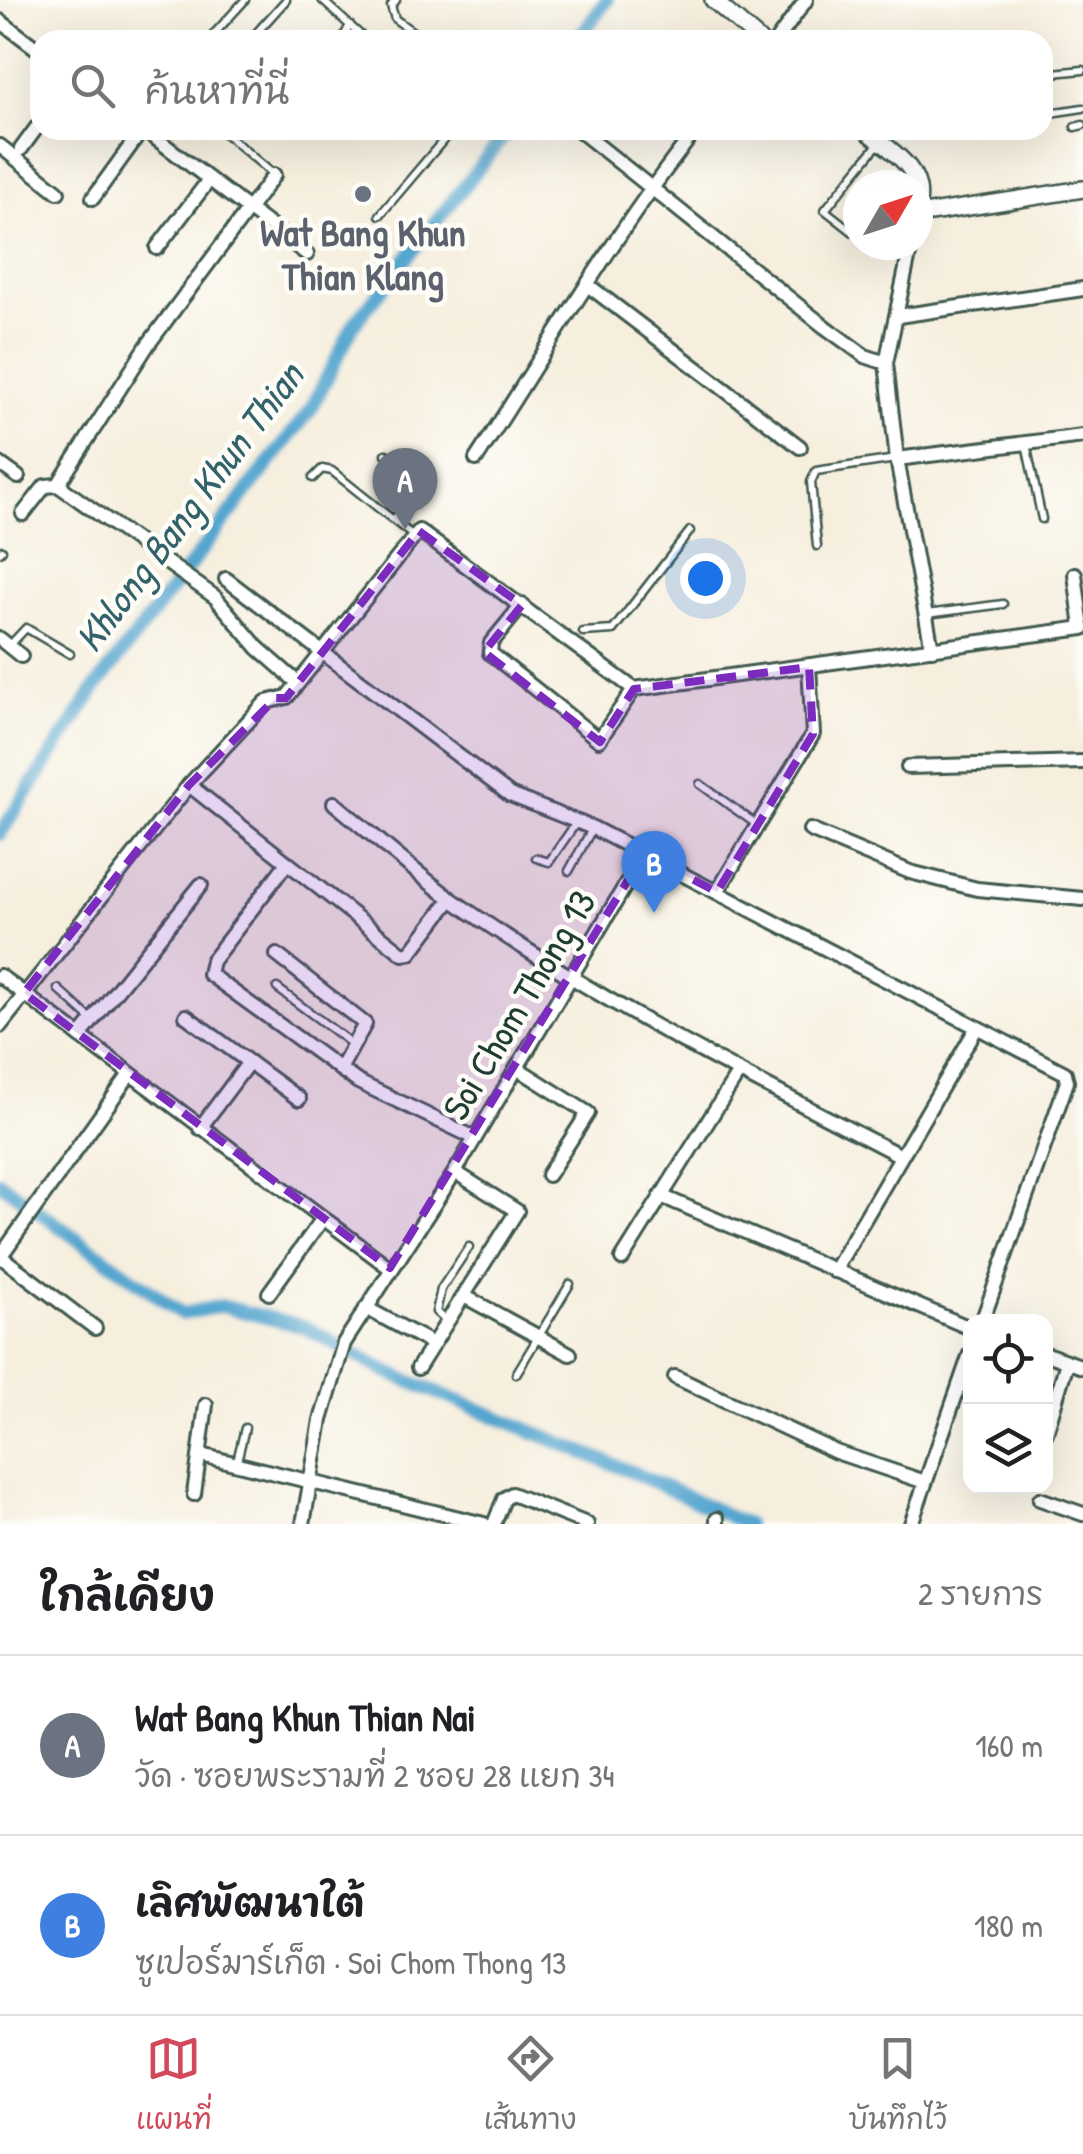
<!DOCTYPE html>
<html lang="th">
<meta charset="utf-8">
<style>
:root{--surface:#fff;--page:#f6f6f6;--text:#202124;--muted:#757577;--line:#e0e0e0;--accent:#d1495b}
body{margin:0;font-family:"Patrick Hand","Playpen Sans Thai",sans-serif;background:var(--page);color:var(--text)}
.controls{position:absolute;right:30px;bottom:30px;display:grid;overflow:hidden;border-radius:20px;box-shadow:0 10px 40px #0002}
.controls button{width:90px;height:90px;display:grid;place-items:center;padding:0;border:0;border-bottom:2px solid var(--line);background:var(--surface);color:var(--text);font:50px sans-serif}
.compass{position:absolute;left:843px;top:170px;width:90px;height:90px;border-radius:50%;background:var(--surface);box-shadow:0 10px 40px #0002;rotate:51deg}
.you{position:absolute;left:705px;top:578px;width:35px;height:35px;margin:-25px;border:8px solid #fff;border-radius:50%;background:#1a73e8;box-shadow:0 0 0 15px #1a73e833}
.badge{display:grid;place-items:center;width:65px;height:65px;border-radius:50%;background:var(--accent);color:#fff;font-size:32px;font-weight:700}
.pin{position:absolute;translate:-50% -82px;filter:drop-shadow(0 2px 5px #0008)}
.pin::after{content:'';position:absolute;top:52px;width:35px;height:30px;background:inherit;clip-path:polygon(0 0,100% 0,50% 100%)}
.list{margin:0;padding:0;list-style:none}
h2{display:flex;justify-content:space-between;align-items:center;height:130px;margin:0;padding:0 40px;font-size:42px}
h2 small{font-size:32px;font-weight:400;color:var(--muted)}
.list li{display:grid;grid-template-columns:65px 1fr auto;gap:30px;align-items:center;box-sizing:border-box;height:180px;padding:0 40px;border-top:2px solid var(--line)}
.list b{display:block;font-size:38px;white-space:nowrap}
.list p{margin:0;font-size:32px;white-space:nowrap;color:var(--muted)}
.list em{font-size:32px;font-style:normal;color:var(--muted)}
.icon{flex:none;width:55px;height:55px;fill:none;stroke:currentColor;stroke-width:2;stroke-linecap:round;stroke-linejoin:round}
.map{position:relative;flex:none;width:1083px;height:1524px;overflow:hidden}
.search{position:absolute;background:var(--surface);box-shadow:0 10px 40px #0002;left:30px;right:30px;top:30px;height:110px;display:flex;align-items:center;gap:25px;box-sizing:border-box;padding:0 35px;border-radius:30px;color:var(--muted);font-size:38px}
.sheet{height:490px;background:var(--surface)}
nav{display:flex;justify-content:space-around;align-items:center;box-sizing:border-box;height:140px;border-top:2px solid var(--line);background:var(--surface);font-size:28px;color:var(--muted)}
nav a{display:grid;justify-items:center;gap:5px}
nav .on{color:var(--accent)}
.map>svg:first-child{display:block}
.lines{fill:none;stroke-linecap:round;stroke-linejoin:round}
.canal{stroke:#55a6cf;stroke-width:14}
.service-casing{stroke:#3f584e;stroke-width:11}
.minor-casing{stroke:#3f584e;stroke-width:18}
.tertiary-casing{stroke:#3f584e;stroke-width:20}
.service{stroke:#fff;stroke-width:6}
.minor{stroke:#fff;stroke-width:12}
.tertiary{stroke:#fff;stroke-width:15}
.marked{fill:#7b2cbf;fill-opacity:0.2;stroke:#7b2cbf;stroke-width:8;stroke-dasharray:20 12;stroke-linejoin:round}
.worship-dot{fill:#6b7280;stroke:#fdfcf7;stroke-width:4}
.labels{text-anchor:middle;stroke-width:9;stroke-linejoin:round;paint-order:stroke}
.worship-label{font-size:38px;font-weight:bold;fill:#5b616d;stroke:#fdfcf7}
.street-label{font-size:38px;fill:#1f3d34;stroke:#fdfcf7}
.water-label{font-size:40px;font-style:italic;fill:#32626a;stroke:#fdfcf7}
</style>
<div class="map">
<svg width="1083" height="1524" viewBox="0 0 1083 1524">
<rect width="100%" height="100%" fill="#fdfcf7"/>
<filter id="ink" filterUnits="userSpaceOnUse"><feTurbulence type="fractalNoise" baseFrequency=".01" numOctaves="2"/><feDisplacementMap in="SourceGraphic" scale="20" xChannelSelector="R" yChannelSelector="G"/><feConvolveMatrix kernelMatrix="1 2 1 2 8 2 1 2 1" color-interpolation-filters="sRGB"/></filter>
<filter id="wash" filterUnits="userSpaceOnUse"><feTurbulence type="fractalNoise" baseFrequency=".0048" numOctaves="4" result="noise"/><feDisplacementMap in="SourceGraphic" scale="40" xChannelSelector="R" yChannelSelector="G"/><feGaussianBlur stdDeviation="2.25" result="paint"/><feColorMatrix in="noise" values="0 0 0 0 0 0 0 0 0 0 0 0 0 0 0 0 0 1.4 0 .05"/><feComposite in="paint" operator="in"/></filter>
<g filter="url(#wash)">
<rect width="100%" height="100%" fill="#f6efde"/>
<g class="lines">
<g class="canal">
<polyline points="577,40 607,0"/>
<polyline points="0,834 96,687 311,409 354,324 509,130"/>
<path d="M 0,1182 C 59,1229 122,1268 182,1314 L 221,1306 L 305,1327 L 387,1372 L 634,1473 L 746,1524"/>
</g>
</g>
</g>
<g filter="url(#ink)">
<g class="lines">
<g class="service-casing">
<g id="service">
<polyline points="322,0 366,40"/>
<polyline points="396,0 391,6 395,19 424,40"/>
<polyline points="214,34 245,0"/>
<polyline points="250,40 286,0"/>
<polyline points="342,40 350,25"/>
<polyline points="1043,74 1083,70"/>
<polyline points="1043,114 1083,108"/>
<polyline points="1075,127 1083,125"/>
<polyline points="221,130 273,174"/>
<polyline points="380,215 452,130"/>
<polyline points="853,232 825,210 879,143"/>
<polyline points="1026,444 1042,519"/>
<polyline points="386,454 422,484 394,519"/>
<polyline points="313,478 322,469 332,471 412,535"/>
<polyline points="817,546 811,482 816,471 896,459"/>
<polyline points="0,552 2,550"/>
<polyline points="927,614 1003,604"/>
<polyline points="583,632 613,630 690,531"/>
<polyline points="10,645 26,628 70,654"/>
<polyline points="700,784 756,824"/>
<polyline points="536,858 549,862 576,823"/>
<polyline points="569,871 592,829"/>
<polyline points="277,988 352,1044"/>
<polyline points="58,989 92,1020"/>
<polyline points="446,1321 436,1312 441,1289 469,1247"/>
<polyline points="516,1374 570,1284"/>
<polyline points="237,1461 245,1428"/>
</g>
</g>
<g class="minor-casing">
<g id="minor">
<polyline points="0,21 40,51"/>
<polyline points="777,40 806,0"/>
<polyline points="145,130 307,254"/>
<polyline points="579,130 825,327 865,356 886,363"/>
<polyline points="0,146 58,192"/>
<polyline points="21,149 40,123"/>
<polyline points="93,198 142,130"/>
<polyline points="911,245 886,363 897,459 932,649"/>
<polyline points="157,248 209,180"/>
<polyline points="589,286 800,447"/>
<polyline points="898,316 1083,289"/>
<path d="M 476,459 C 548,349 614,233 696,130"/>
<polyline points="897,459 1083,436"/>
<polyline points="0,464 18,477"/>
<polyline points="58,485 147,346 274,175"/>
<polyline points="23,514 45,486 58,485 215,597 258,648 298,683"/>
<polyline points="1075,574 1082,628"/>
<polyline points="226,579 510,795 593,828 1065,1073 1067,1082 982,1322"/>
<polyline points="522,605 491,643 490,653 599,740 634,689"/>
<polyline points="0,639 21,656"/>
<polyline points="908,767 1083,762"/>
<polyline points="189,785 403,954 410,953 451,899"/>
<path d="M 334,803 C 373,835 411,869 451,899 C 591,998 747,1076 899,1155"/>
<polyline points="810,830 910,872 977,889 1083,899"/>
<polyline points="287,863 212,961 209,974 358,1082 475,1138"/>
<polyline points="717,892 813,734 809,667"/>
<polyline points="277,955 365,1024 340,1069"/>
<polyline points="0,976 390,1268"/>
<polyline points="186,1016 299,1099"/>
<polyline points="0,1026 189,785 266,702 287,697 419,531 634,689 1083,628"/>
<polyline points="80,1036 201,885"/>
<polyline points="517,1068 588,1113 548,1175"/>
<polyline points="200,1128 249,1062"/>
<polyline points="661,1196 970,1328"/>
<polyline points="0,1256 95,1328"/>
<polyline points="0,1257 130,1074"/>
<polyline points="622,1259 739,1072"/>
<polyline points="834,1271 976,1029"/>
<polyline points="269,1293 321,1221"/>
<polyline points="464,1296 570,1354"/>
<polyline points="366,1308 431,1343"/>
<polyline points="1046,1354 1083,1367"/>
<polyline points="418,1368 517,1211 455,1172"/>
<polyline points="675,1377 836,1452 925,1482"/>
<polyline points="1046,1433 1067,1362"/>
<polyline points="201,1455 484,1524"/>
<polyline points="194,1494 206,1405"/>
<polyline points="1040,1499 1083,1514"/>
<polyline points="303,1524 321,1420 344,1343 455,1172 644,854"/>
<polyline points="494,1524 504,1499 512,1494 587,1524"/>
<polyline points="717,1524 717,1519"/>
<polyline points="911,1524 970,1354"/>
</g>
</g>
<g class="tertiary-casing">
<g id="tertiary">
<polyline points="713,0 759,40"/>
<path d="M 866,130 C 891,151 924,168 918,204"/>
<polyline points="918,215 1083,189"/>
</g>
</g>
<use href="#service" class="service"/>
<use href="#minor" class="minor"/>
<use href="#tertiary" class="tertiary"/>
</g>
</g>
<path class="marked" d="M 419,531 L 522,605 L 484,652 L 600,742 L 634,689 L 809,667 L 813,734 L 717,892 L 644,854 L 390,1268 L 24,993 L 189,785 L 276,698 L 286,698 Z"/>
<circle class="worship-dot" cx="363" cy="194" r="10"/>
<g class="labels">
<g class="worship-label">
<text x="363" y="246">Wat Bang Khun<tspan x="363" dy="44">Thian Klang</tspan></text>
</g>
<g class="street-label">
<text transform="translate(519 1005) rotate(-59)" y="13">Soi Chom Thong 13</text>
</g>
<g class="water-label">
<text transform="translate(189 507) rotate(-53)" y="14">Khlong Bang Khun Thian</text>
</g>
</g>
</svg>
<div class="controls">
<button><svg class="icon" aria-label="locate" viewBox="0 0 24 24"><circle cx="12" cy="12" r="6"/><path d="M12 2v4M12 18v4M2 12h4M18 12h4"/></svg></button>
<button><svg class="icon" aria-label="layers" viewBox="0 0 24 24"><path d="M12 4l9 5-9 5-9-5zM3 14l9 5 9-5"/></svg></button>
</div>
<svg class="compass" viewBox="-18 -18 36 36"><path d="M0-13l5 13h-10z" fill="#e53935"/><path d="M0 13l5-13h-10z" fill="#757577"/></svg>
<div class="you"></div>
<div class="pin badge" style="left:405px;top:530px;background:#6b7280">A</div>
<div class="pin badge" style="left:654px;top:913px;background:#3f7fe0">B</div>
<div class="search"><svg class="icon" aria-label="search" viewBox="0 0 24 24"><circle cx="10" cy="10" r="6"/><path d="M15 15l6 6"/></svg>ค้นหาที่นี่</div>
</div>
<section class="sheet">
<h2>ใกล้เคียง<small>2 รายการ</small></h2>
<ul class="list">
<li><span class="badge" style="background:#6b7280">A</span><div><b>Wat Bang Khun Thian Nai</b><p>วัด · ซอยพระรามที่ 2 ซอย 28 แยก 34</p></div><em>160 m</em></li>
<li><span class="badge" style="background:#3f7fe0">B</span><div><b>เลิศพัฒนาใต้</b><p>ซูเปอร์มาร์เก็ต · Soi Chom Thong 13</p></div><em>180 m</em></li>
</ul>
</section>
<nav>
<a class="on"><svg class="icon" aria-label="map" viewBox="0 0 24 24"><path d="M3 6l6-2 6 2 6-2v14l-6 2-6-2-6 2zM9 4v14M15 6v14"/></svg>แผนที่</a>
<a><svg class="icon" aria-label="directions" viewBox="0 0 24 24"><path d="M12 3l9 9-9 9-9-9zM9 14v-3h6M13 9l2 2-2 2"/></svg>เส้นทาง</a>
<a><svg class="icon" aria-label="saved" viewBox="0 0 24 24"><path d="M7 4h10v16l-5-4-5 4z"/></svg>บันทึกไว้</a>
</nav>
